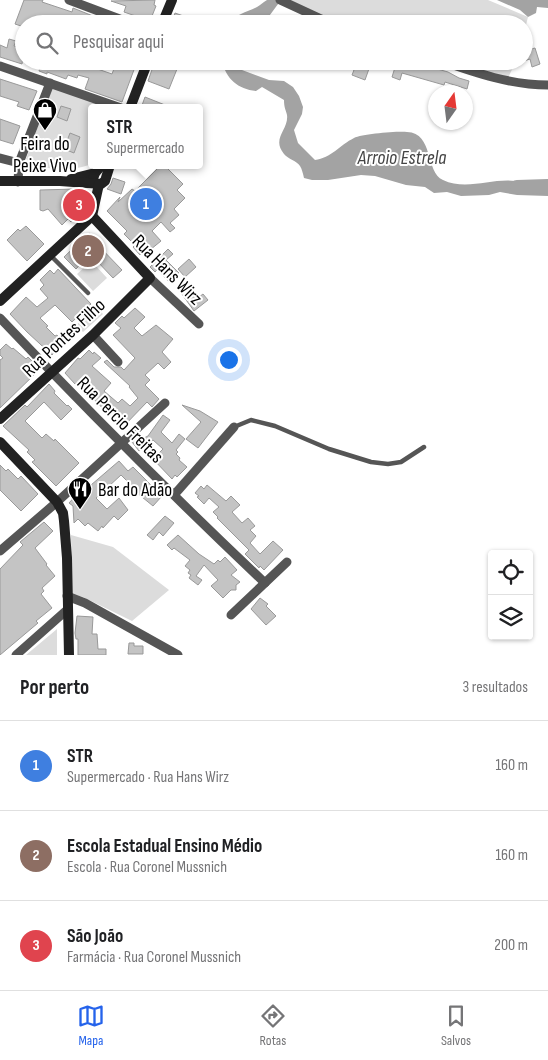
<!DOCTYPE html>
<html lang="pt">
<meta charset="utf-8">
<style>
:root{--surface:#fff;--page:#f6f6f6;--text:#202124;--muted:#757577;--line:#e0e0e0;--accent:#2563eb}
body{margin:0;font-family:"Sofia Sans Condensed",sans-serif;background:var(--page);color:var(--text)}
.controls{position:absolute;right:15px;bottom:15px;display:grid;overflow:hidden;border-radius:5px;box-shadow:0 1px 4px #0004}
.controls button{width:45px;height:45px;display:grid;place-items:center;padding:0;border:0;border-bottom:1px solid var(--line);background:var(--surface);color:var(--text);font:25px sans-serif}
.compass{position:absolute;left:428px;top:85px;width:45px;height:45px;border-radius:50%;background:var(--surface);box-shadow:0 1px 4px #0004;rotate:14deg}
.you{position:absolute;left:228px;top:359px;width:18px;height:18px;margin:-12px;border:4px solid #fff;border-radius:50%;background:#1a73e8;box-shadow:0 0 0 8px #1a73e833}
.badge{display:grid;place-items:center;width:32px;height:32px;border-radius:50%;background:var(--accent);color:#fff;font-size:16px;font-weight:700}
.pin{position:absolute;translate:-50% -50%;border:2px solid #fff;box-shadow:0 1px 5px #0006}
.popup{position:absolute;left:88px;top:104px;width:115px;height:65px;box-sizing:border-box;display:grid;place-content:center;border-radius:5px;background:var(--surface);filter:drop-shadow(0 1px 4px #0005);font-size:16px;white-space:nowrap;color:var(--muted)}
.popup b{font-size:19px;color:var(--text)}
.popup::after{content:'';position:absolute;left:50%;top:100%;margin-left:-10px;border:10px solid transparent;border-top-color:var(--surface)}
.list{margin:0;padding:0;list-style:none}
h2{display:flex;justify-content:space-between;align-items:center;height:65px;margin:0;padding:0 20px;font-size:21px}
h2 small{font-size:16px;font-weight:400;color:var(--muted)}
.list li{display:grid;grid-template-columns:32px 1fr auto;gap:15px;align-items:center;box-sizing:border-box;height:90px;padding:0 20px;border-top:1px solid var(--line)}
.list b{display:block;font-size:19px;white-space:nowrap}
.list p{margin:0;font-size:16px;white-space:nowrap;color:var(--muted)}
.list em{font-size:16px;font-style:normal;color:var(--muted)}
.icon{flex:none;width:28px;height:28px;fill:none;stroke:currentColor;stroke-width:2;stroke-linecap:round;stroke-linejoin:round}
.map{position:relative;flex:none;width:548px;height:655px;overflow:hidden}
.search{position:absolute;background:var(--surface);box-shadow:0 1px 4px #0004;left:15px;right:15px;top:15px;height:55px;display:flex;align-items:center;gap:12px;box-sizing:border-box;padding:0 18px;border-radius:28px;color:var(--muted);font-size:19px}
.sheet{height:335px;background:var(--surface)}
nav{display:flex;justify-content:space-around;align-items:center;box-sizing:border-box;height:70px;border-top:1px solid var(--line);background:var(--surface);font-size:14px;color:var(--muted)}
nav a{display:grid;justify-items:center;gap:2px}
nav .on{color:var(--accent)}
.map>svg:first-child{display:block}
.green{fill:#dcdcdc}
.water{fill:#a3a3a3}
.lines{fill:none;stroke-linecap:round;stroke-linejoin:round}
.river{stroke:#a3a3a3;stroke-width:14}
.building{fill:#c4c4c4;stroke:#999}
.service{stroke:#555;stroke-width:4.5}
.minor{stroke:#555;stroke-width:9}
.secondary{stroke:#222;stroke-width:10}
.labels{text-anchor:middle;stroke-width:4;stroke-linejoin:round;paint-order:stroke}
.poi-label{font-size:19px;fill:#000;stroke:#fff}
.street-label{font-size:19px;fill:#000;stroke:#fff}
.water-label{font-size:20px;font-style:italic;fill:#444;stroke:#fff}
</style>
<div class="map">
<svg width="548" height="655" viewBox="0 0 548 655">
<rect width="100%" height="100%" fill="#fff"/>
<g class="green">
<polygon points="290,0 488,0 528,17 524,33 524,24 332,24 287,4"/>
<polygon points="446,61 516,61 507,80"/>
<path d="M 52,88 L 110,108 L 92,108 L 92,164 C 75,171 40,172 26,159 Z"/>
<polygon points="88,264 93,269 96,266 107,278 93,291 77,274"/>
<polygon points="96,307 103,314 83,332 76,325"/>
<polygon points="71,535 113,547 169,590 132,621 83,597 72,594"/>
<polygon points="57,629 57,655 26,655"/>
</g>
<g class="water">
<path d="M 267,0 L 281,0 L 267,19 L 258,18 L 251,24 L 229,24 C 235,14 247,12 257,7 C 261,5 263,2 267,0 Z"/>
<polygon points="497,0 548,0 548,8 537,7 536,13 528,17 520,10"/>
<path d="M 222,61 L 237,61 L 242,70 L 269,80 L 284,81 L 293,87 L 299,96 L 303,107 L 302,114 L 294,130 L 298,143 L 315,160 C 331,158 340,145 354,138 C 362,134 397,131 407,132 C 434,133 425,172 443,180 C 466,191 492,178 515,181 C 526,183 538,187 548,191 L 548,196 L 517,195 L 500,192 L 489,195 L 461,196 L 447,192 L 434,193 L 425,187 L 406,185 L 375,176 L 361,175 L 328,180 L 312,180 L 304,178 C 303,174 302,169 300,166 C 297,161 288,159 284,154 C 271,138 289,130 287,115 C 286,110 284,108 284,100 L 262,87 L 256,91 C 238,89 226,79 222,61 Z"/>
</g>
<g class="lines">
<polyline class="river" points="517,187 548,186"/>
</g>
<g class="building">
<polygon points="24,0 43,0 42,2 72,12 73,8 113,24 78,24 64,19 63,22 48,17 45,24 24,24 24,27 15,24"/>
<polygon points="155,0 154,5 156,6 150,21 124,12 126,6 111,1"/>
<polygon points="175,13 203,23 203,24 171,24"/>
<polygon points="9,39 16,41 14,46 24,49 22,64 0,57 0,45 7,48"/>
<polygon points="535,48 540,64 532,67 530,59 524,61 524,51"/>
<polygon points="42,61 90,61 89,66 112,74 115,66 124,68 125,64 122,63 122,61 141,61 138,67 135,67 122,102 85,89 89,78 78,75 77,78 68,75 66,79 47,72 47,74 39,71"/>
<polygon points="155,61 174,61 172,67 177,69 169,89 148,81"/>
<polygon points="348,61 357,63 357,61 365,61 371,63 365,80 352,75 354,70 346,67"/>
<polygon points="397,61 409,61 448,72 459,78 469,81 467,89 445,82 444,85 402,73 400,80 392,77"/>
<polygon points="0,79 37,91 29,110 17,106 19,102 0,96"/>
<polygon points="145,97 170,107 170,108 141,108"/>
<polygon points="61,106 71,109 67,121 57,117"/>
<polygon points="0,119 20,126 13,144 0,140"/>
<polygon points="70,133 80,137 74,153 64,149"/>
<polygon points="161,165 164,165 183,184 177,190 185,198 174,209 179,215 170,223 175,228 170,232 161,222 152,231 161,241 145,254 143,252 140,255 133,247 135,245 124,234 127,231 107,211 120,197 118,202 132,189 135,191"/>
<polygon points="113,178 125,182 121,194 107,189 111,184"/>
<polygon points="76,189 78,194 74,196 86,209 71,222 68,219 62,225 48,209 43,211 40,210 40,190"/>
<polygon points="26,226 44,244 27,261 7,240 18,229 20,231"/>
<polygon points="89,233 96,239 94,241 122,270 113,278 96,260 93,263 87,257 76,269 64,257"/>
<polygon points="168,249 173,254 166,260 179,273 169,282 157,270 155,272 150,267"/>
<polygon points="189,259 196,267 185,277 178,269"/>
<polygon points="58,269 91,304 72,322 55,305 40,318 48,326 46,327 55,336 57,335 59,338 70,328 76,335 70,341 68,339 52,355 27,332 10,314 26,297 37,307 48,298 40,289 44,285 40,280 50,270 54,274"/>
<polygon points="188,283 199,297 203,294 208,300 194,311 179,290"/>
<polygon points="135,308 145,317 134,328 142,336 156,325 173,339 162,352 171,362 164,369 158,363 145,375 150,380 145,385 159,399 152,407 147,402 122,428 77,382 75,384 65,373 78,358 80,359 89,350 93,354 94,352 101,358 92,366 111,383 104,391 118,403 122,399 130,406 138,398 129,387 130,386 104,362 107,360 114,367 121,367 124,370 135,358 113,335 121,328 115,323 122,316 124,318"/>
<polygon points="6,344 12,349 13,348 26,359 28,357 36,365 34,367 38,371 0,408 0,360 3,358 0,355 0,350"/>
<polygon points="49,384 55,391 54,393 67,406 68,405 72,409 61,420 44,402 25,421 42,438 46,434 54,441 55,439 79,463 56,486 32,462 35,460 27,452 29,450 3,426 25,405 27,407"/>
<polygon points="182,405 200,411 218,422 198,448 186,439 201,422"/>
<polygon points="163,415 170,420 161,432 172,443 179,434 185,439 176,450 178,452 176,454 180,458 179,460 187,467 177,477 175,475 172,479 153,459 163,449 153,440 139,451 132,442 140,434 144,438 148,436"/>
<polygon points="119,461 128,471 133,467 162,496 153,506 131,488 133,487 121,475 96,498 107,509 119,498 128,510 118,520 114,516 103,528 102,526 98,531 88,523 85,526 78,519 74,523 73,506 69,503 88,482 91,485"/>
<polygon points="0,465 6,471 8,469 18,479 21,476 38,494 21,511 0,490"/>
<polygon points="207,485 226,501 231,496 240,505 232,512 242,523 248,518 255,526 250,530 256,536 250,543 260,554 273,541 283,550 264,570 260,566 259,568 245,554 249,550 217,518 218,517 213,512 219,507 209,498 204,504 197,497 199,496 195,493 201,486 204,489"/>
<polygon points="165,516 174,523 163,536 159,532 153,540 147,535"/>
<polygon points="44,522 53,531 35,548 47,564 46,565 55,576 42,588 44,591 41,594 52,608 36,621 38,623 0,655 0,569 23,545 20,542"/>
<polygon points="178,535 199,554 214,564 218,560 220,562 225,557 237,570 231,575 240,582 236,585 236,590 231,590 223,598 211,586 218,580 204,565 196,576 202,580 198,585 189,578 191,575 188,573 190,570 185,566 190,560 174,548 172,550 167,545"/>
<polygon points="260,598 268,604 266,606 276,616 266,625 251,609"/>
<polygon points="77,616 93,617 92,634 97,634 98,649 106,649 106,655 78,655 78,639 76,639 75,633"/>
<polygon points="129,643 134,643 134,646 143,646 143,654 128,654"/>
</g>
<g class="lines">
<g class="service">
<polyline points="50,255 88,293"/>
<polyline points="234,427 251,420 275,426 329,449 371,462 388,464 401,462 424,447"/>
</g>
<g class="minor">
<polyline points="69,0 133,24"/>
<polyline points="280,0 332,24"/>
<path d="M 442,61 C 476,73 511,85 548,85"/>
<polyline points="0,66 121,108"/>
<polyline points="0,158 19,163"/>
<polyline points="18,182 19,163 50,83"/>
<polyline points="150,278 199,324"/>
<path d="M 0,318 C 86,409 174,497 265,583"/>
<polyline points="93,335 118,362"/>
<polyline points="174,495 234,427"/>
<polyline points="0,551 57,502 165,403"/>
<polyline points="67,596 85,603 178,655"/>
<polyline points="231,615 287,562"/>
<polyline points="16,655 68,609"/>
</g>
<g class="secondary">
<polyline points="162,24 172,0"/>
<polyline points="130,108 148,61"/>
<polyline points="71,179 95,173"/>
<polyline points="93,179 95,173 102,165"/>
<polyline points="0,181 60,181 101,184 105,181 110,165"/>
<polyline points="92,216 99,184"/>
<polyline points="0,301 92,216"/>
<polyline points="0,419 93,335 150,278 92,216"/>
<polyline points="0,442 57,502 63,513 64,521 67,558 69,655"/>
</g>
</g>
<defs>
<g id="shop-pin" transform="scale(1.25)"><path d="M0 17L-7.5 6A9.5 9.5 0 1 1 7.5 6Z" fill="#000" stroke="#fff"/><path d="M-5-2.5h2.3a2.7 3.5 0 0 1 5.4 0H5L5.5 6h-11ZM-1.5-2.5h3a1.5 2.3 0 0 0-3 0Z" fill="#fff"/></g>
<g id="restaurant-pin" transform="scale(1.25)"><path d="M0 17L-7.5 6A9.5 9.5 0 1 1 7.5 6Z" fill="#000" stroke="#fff"/><path d="M-5-6h1v4h1v-4h1v4h1v-4h1v5L-1.5 .5V6h-2V.5L-5-1ZM5-6V6H3V1.5H1.5Q1.5-4 5-6Z" fill="#fff"/></g>
</defs>
<g fill-rule="evenodd">
<use href="#shop-pin" x="45" y="110"/>
<use href="#restaurant-pin" x="80" y="489"/>
</g>
<g class="labels">
<g class="poi-label">
<text x="45" y="150">Feira do<tspan x="45" dy="22">Peixe Vivo</tspan></text>
<text x="98" y="496" text-anchor="start">Bar do Adão</text>
</g>
<g class="street-label">
<text transform="translate(168 269) rotate(45)" y="7">Rua Hans Wirz</text>
<text transform="translate(63 337) rotate(-43)" y="7">Rua Pontes Filho</text>
<text transform="translate(121 419) rotate(45)" y="7">Rua Percio Freitas</text>
</g>
<g class="water-label">
<text x="402" y="164">Arroio Estrela</text>
</g>
</g>
</svg>
<div class="controls">
<button><svg class="icon" aria-label="locate" viewBox="0 0 24 24"><circle cx="12" cy="12" r="6"/><path d="M12 2v4M12 18v4M2 12h4M18 12h4"/></svg></button>
<button><svg class="icon" aria-label="layers" viewBox="0 0 24 24"><path d="M12 4l9 5-9 5-9-5zM3 14l9 5 9-5"/></svg></button>
</div>
<svg class="compass" viewBox="-18 -18 36 36"><path d="M0-13l5 13h-10z" fill="#e53935"/><path d="M0 13l5-13h-10z" fill="#757577"/></svg>
<div class="you"></div>
<div class="pin badge" style="left:146px;top:204px;background:#3f7fe0">1</div>
<div class="popup"><b>STR</b>Supermercado</div>
<div class="pin badge" style="left:88px;top:251px;background:#8d6e63">2</div>
<div class="pin badge" style="left:79px;top:205px;background:#e0444e">3</div>
<div class="search"><svg class="icon" aria-label="search" viewBox="0 0 24 24"><circle cx="10" cy="10" r="6"/><path d="M15 15l6 6"/></svg>Pesquisar aqui</div>
</div>
<section class="sheet">
<h2>Por perto<small>3 resultados</small></h2>
<ul class="list">
<li><span class="badge" style="background:#3f7fe0">1</span><div><b>STR</b><p>Supermercado · Rua Hans Wirz</p></div><em>160 m</em></li>
<li><span class="badge" style="background:#8d6e63">2</span><div><b>Escola Estadual Ensino Médio</b><p>Escola · Rua Coronel Mussnich</p></div><em>160 m</em></li>
<li><span class="badge" style="background:#e0444e">3</span><div><b>São João</b><p>Farmácia · Rua Coronel Mussnich</p></div><em>200 m</em></li>
</ul>
</section>
<nav>
<a class="on"><svg class="icon" aria-label="map" viewBox="0 0 24 24"><path d="M3 6l6-2 6 2 6-2v14l-6 2-6-2-6 2zM9 4v14M15 6v14"/></svg>Mapa</a>
<a><svg class="icon" aria-label="directions" viewBox="0 0 24 24"><path d="M12 3l9 9-9 9-9-9zM9 14v-3h6M13 9l2 2-2 2"/></svg>Rotas</a>
<a><svg class="icon" aria-label="saved" viewBox="0 0 24 24"><path d="M7 4h10v16l-5-4-5 4z"/></svg>Salvos</a>
</nav>
